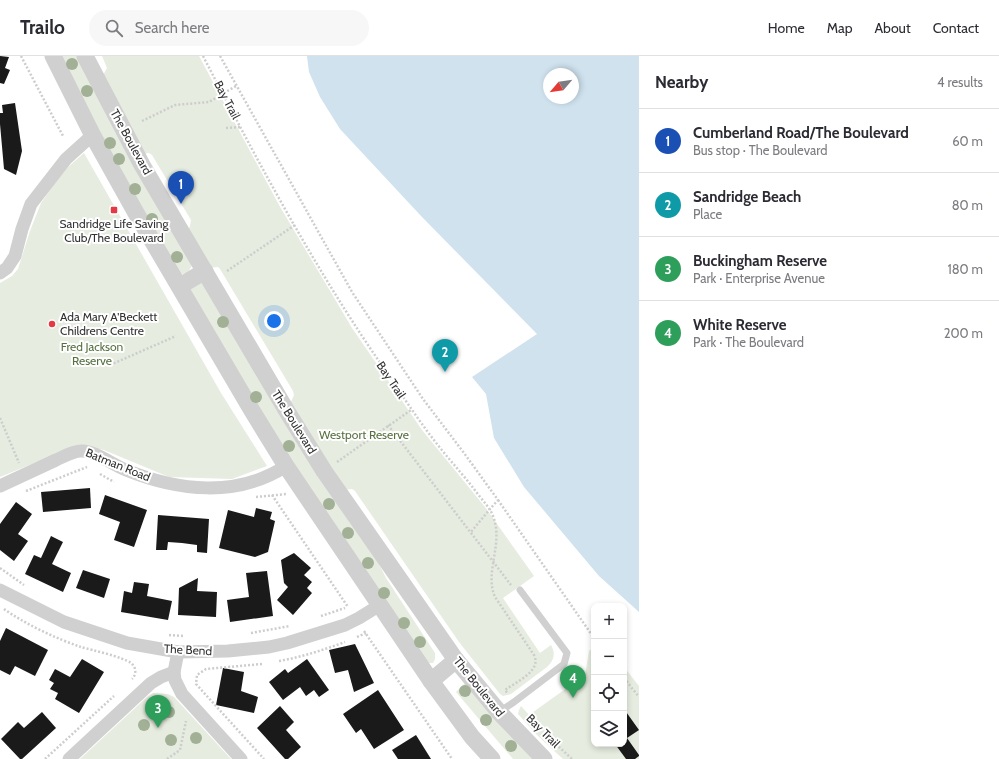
<!DOCTYPE html>
<meta charset="utf-8">
<style>
:root{--surface:#fff;--page:#f7f7f7;--text:#2b2b33;--muted:#7c7c81;--line:#e1e1e2;--accent:#e63946}
body{margin:0;font-family:Cabin,sans-serif;background:var(--page);color:var(--text)}
.controls{position:absolute;right:12px;bottom:12px;display:grid;overflow:hidden;border-radius:8px;box-shadow:0 2px 6px #0003}
.controls button{width:36px;height:36px;display:grid;place-items:center;padding:0;border:0;border-bottom:1px solid var(--line);background:var(--surface);color:var(--text);font:20px sans-serif}
.compass{position:absolute;left:543px;top:12px;width:36px;height:36px;border-radius:50%;background:var(--surface);box-shadow:0 2px 6px #0003;rotate:241deg}
.you{position:absolute;left:274px;top:265px;width:14px;height:14px;margin:-10px;border:3px solid #fff;border-radius:50%;background:#1a73e8;box-shadow:0 0 0 6px #1a73e833}
.badge{display:grid;place-items:center;width:26px;height:26px;border-radius:50%;background:var(--accent);color:#fff;font-size:13px;font-weight:700}
.pin{position:absolute;translate:-50% -33px;filter:drop-shadow(0 1px 2px #0008)}
.pin::after{content:'';position:absolute;top:21px;width:14px;height:12px;background:inherit;clip-path:polygon(0 0,100% 0,50% 100%)}
.list{margin:0;padding:0;list-style:none}
h2{display:flex;justify-content:space-between;align-items:center;height:52px;margin:0;padding:0 16px;font-size:17px}
h2 small{font-size:13px;font-weight:400;color:var(--muted)}
.list li{display:grid;grid-template-columns:26px 1fr auto;gap:12px;align-items:center;box-sizing:border-box;height:64px;padding:0 16px;border-top:1px solid var(--line)}
.list b{display:block;font-size:15px;white-space:nowrap}
.list p{margin:0;font-size:13px;white-space:nowrap;color:var(--muted)}
.list em{font-size:13px;font-style:normal;color:var(--muted)}
.icon{flex:none;width:22px;height:22px;fill:none;stroke:currentColor;stroke-width:2;stroke-linecap:round;stroke-linejoin:round}
.map{position:relative;flex:none;width:639px;height:703px;overflow:hidden}
header{display:flex;align-items:center;gap:24px;box-sizing:border-box;height:56px;padding:0 20px;background:var(--surface);border-bottom:1px solid var(--line)}
header strong{font-size:19px}
nav{display:flex;gap:22px;margin-inline-start:auto;font-size:14px}
.search{width:280px;height:36px;background:var(--page);display:flex;align-items:center;gap:10px;box-sizing:border-box;padding:0 14px;border-radius:22px;color:var(--muted);font-size:15px}
main{display:flex}
aside{flex:1;background:var(--surface)}
.map>svg:first-child{display:block}
.green{fill:#e6ecdf}
.water{fill:#cfe2ee;fill-rule:evenodd}
.building{fill:#1a1a1a}
.lines{fill:none;stroke-linecap:round;stroke-linejoin:round}
.path{stroke:#cdcdcd;stroke-width:2.5;stroke-dasharray:2 2;stroke-linecap:butt}
.service{stroke:#d0d0d0;stroke-width:7}
.minor{stroke:#d0d0d0;stroke-width:13}
.tertiary{stroke:#d0d0d0;stroke-width:17}
.tree{fill:#a2b095}
.poi-dot{fill:#e63946;stroke:#fff;stroke-width:1.5}
.labels{text-anchor:middle;stroke-width:4;stroke-linejoin:round;paint-order:stroke}
.street-label{font-size:12px;fill:#333;stroke:#fff}
.poi-label{font-size:12px;fill:#333;stroke:#fff}
.park-label{font-size:12px;fill:#56703f;stroke:#fff}
</style>
<header>
<strong>Trailo</strong>
<div class="search"><svg class="icon" aria-label="search" viewBox="0 0 24 24"><circle cx="10" cy="10" r="6"/><path d="M15 15l6 6"/></svg>Search here</div>
<nav><a>Home</a><a>Map</a><a>About</a><a>Contact</a></nav>
</header>
<main>
<div class="map">
<svg width="639" height="703" viewBox="0 0 639 703">
<rect width="100%" height="100%" fill="#fff"/>
<g class="green">
<path d="M 56,0 L 80,0 L 192,209 C 189,216 187,218 180,218 Z"/>
<path d="M 102,0 L 199,0 L 279,149 L 352,272 L 422,374 L 485,451 L 534,520 L 503,542 L 540,597 L 551,589 C 556,598 554,604 547,611 L 511,638 L 503,640 L 500,638 L 459,586 L 355,435 L 352,433 L 343,434 L 291,346 L 294,339 L 293,335 L 220,213 L 218,211 L 207,212 L 187,177 L 190,170 L 191,164 L 152,99 L 149,97 L 141,98 L 102,21 L 107,12 Z"/>
<polygon points="84,97 221,337 267,410 232,423 169,421 104,394 78,389 0,421 0,227 12,220 18,213 30,175 41,147 52,131 67,112"/>
<polygon points="198,226 203,227 368,486 386,522 435,597 435,603 433,607 428,607 308,436 190,233"/>
<polygon points="594,591 594,688 624,688 624,611 639,630 639,703 563,703 538,680 518,658 519,654 521,650 529,659 585,619 589,595"/>
<polygon points="465,627 536,703 513,703 456,636"/>
<polygon points="153,637 168,638 174,641 231,703 80,703 147,641"/>
</g>
<path class="water" d="M 307,0 L 639,0 L 639,556 L 599,520 L 524,431 L 494,382 L 486,338 L 472,321 L 537,278 L 422,161 L 340,73 L 320,41 L 309,16 ZM 549,18 L 573,18 L 573,42 L 549,42 Z"/>
<g class="building">
<polygon points="0,0 9,1 5,12 10,14 4,28 0,27"/>
<polygon points="15,47 22,95 16,119 4,113 0,68 0,57 3,57 2,49"/>
<polygon points="90,432 91,452 43,456 41,436"/>
<polygon points="105,439 147,454 134,491 114,484 120,466 99,458"/>
<polygon points="16,446 32,458 18,478 28,485 14,505 0,494 0,468"/>
<polygon points="256,452 272,456 270,463 275,465 268,496 255,501 219,492 228,454 254,461"/>
<polygon points="158,459 209,463 207,497 197,496 197,489 182,487 168,486 167,494 156,494"/>
<polygon points="51,480 63,486 52,508 71,517 63,536 25,518 34,499 41,502"/>
<polygon points="294,497 311,512 304,519 312,526 307,532 312,537 293,559 277,544 288,531 284,527 281,504"/>
<polygon points="83,514 110,523 104,542 76,532"/>
<polygon points="267,515 273,560 230,566 227,544 249,541 246,517"/>
<polygon points="198,522 197,535 217,536 216,561 178,559 179,532"/>
<polygon points="134,526 149,528 147,540 172,545 168,564 121,556 124,535 132,537"/>
<polygon points="6,572 48,594 35,620 15,610 10,619 0,614 0,585"/>
<polygon points="355,588 374,627 354,636 348,614 335,617 329,594"/>
<polygon points="82,603 104,616 79,657 55,643 58,637 50,633 54,627 49,624 55,613 70,621"/>
<polygon points="307,603 329,634 319,641 314,634 306,640 300,631 283,644 269,626 285,613 288,617"/>
<polygon points="223,612 244,616 241,635 258,641 254,657 216,649"/>
<polygon points="378,634 404,674 374,693 361,673 356,677 343,658"/>
<polygon points="280,650 294,666 286,674 301,691 288,703 285,703 257,672"/>
<polygon points="624,653 639,674 627,682 639,699 639,700 635,703 626,703 615,688 624,688"/>
<polygon points="42,656 56,672 22,703 20,703 1,683 18,666 24,672"/>
<polygon points="416,679 431,703 398,703 392,694"/>
</g>
<g class="lines">
<g class="path">
<polyline points="21,0 63,80"/>
<path d="M 203,0 C 258,106 315,213 383,311 C 402,339 420,367 441,393 C 453,408 466,422 477,437 C 483,445 490,452 493,460 C 504,488 484,516 495,541 L 534,599 C 542,615 516,626 505,634 L 508,638"/>
<polyline points="220,0 352,236 423,343 464,397 498,444 490,453 471,476"/>
<polyline points="142,65 175,49 209,46 236,30"/>
<polyline points="226,72 241,71"/>
<polyline points="227,215 295,169"/>
<polyline points="110,309 176,280"/>
<polyline points="0,362 19,407"/>
<polyline points="388,369 511,529"/>
<polyline points="337,406 411,354"/>
<polyline points="100,418 114,426"/>
<polyline points="26,435 87,411"/>
<polyline points="272,439 348,551"/>
<polyline points="256,441 287,438"/>
<polyline points="498,444 594,582"/>
<polyline points="0,512 24,529"/>
<path d="M 4,553 C 25,568 57,583 81,591 C 92,594 123,601 131,607 C 136,611 137,618 132,623"/>
<polyline points="321,560 345,552"/>
<polyline points="364,575 452,703"/>
<polyline points="251,577 290,570"/>
<polyline points="169,579 184,580"/>
<polyline points="357,581 366,577"/>
<path d="M 279,605 C 302,601 323,594 345,586"/>
<polyline points="262,608 206,613 197,619 196,628 264,703"/>
<polyline points="624,622 639,641"/>
<polyline points="544,677 572,703"/>
<polyline points="45,703 114,640"/>
<polyline points="167,703 180,694 186,665"/>
</g>
<polyline class="service" points="499,656 514,646 564,608 567,597 520,534"/>
<g class="minor">
<polyline points="0,217 7,212 15,200 22,173 31,148 66,103 87,84 93,80"/>
<path d="M 0,430 C 19,421 37,413 56,404 C 63,401 73,395 81,395 C 94,394 113,409 126,414 C 178,435 237,442 286,410"/>
<polyline points="0,534 64,566 127,587 178,596 228,595 269,591 287,587 345,569 359,562 380,549"/>
<polyline points="178,596 174,616 175,624 182,638 241,703"/>
<polyline points="69,703 151,627 161,621 174,616"/>
</g>
<g class="tertiary">
<polyline points="53,0 93,80 136,157 251,353 286,410 431,625 472,681 492,703"/>
<polyline points="85,0 142,109 288,357 324,415 456,604 499,656 544,703"/>
<polyline points="180,230 205,215"/>
<polyline points="431,625 456,604"/>
</g>
</g>
<g class="tree">
<circle cx="72" cy="8" r="6"/>
<circle cx="87" cy="35" r="6"/>
<circle cx="110" cy="87" r="6"/>
<circle cx="119" cy="103" r="6"/>
<circle cx="135" cy="133" r="6"/>
<circle cx="152" cy="163" r="6"/>
<circle cx="177" cy="201" r="6"/>
<circle cx="223" cy="266" r="6"/>
<circle cx="256" cy="341" r="6"/>
<circle cx="289" cy="390" r="6"/>
<circle cx="329" cy="448" r="6"/>
<circle cx="348" cy="477" r="6"/>
<circle cx="368" cy="507" r="6"/>
<circle cx="384" cy="537" r="6"/>
<circle cx="404" cy="567" r="6"/>
<circle cx="420" cy="586" r="6"/>
<circle cx="465" cy="635" r="6"/>
<circle cx="169" cy="656" r="6"/>
<circle cx="486" cy="664" r="6"/>
<circle cx="144" cy="669" r="6"/>
<circle cx="196" cy="682" r="6"/>
<circle cx="171" cy="684" r="6"/>
<circle cx="511" cy="690" r="6"/>
</g>
<g class="poi-dot">
<rect x="110" y="150" width="8" height="8" rx="2"/>
<circle cx="52" cy="268" r="4"/>
</g>
<g class="labels">
<g class="street-label">
<text transform="translate(227 44) rotate(62)" y="4">Bay Trail</text>
<text transform="translate(131 86) rotate(61)" y="4">The Boulevard</text>
<text transform="translate(391 324) rotate(56)" y="4">Bay Trail</text>
<text transform="translate(294 366) rotate(58)" y="4">The Boulevard</text>
<text transform="translate(118 409) rotate(22)" y="4">Batman Road</text>
<text transform="translate(188 594) rotate(3)" y="4">The Bend</text>
<text transform="translate(479 631) rotate(51)" y="4">The Boulevard</text>
<text transform="translate(543 675) rotate(45)" y="4">Bay Trail</text>
</g>
<g class="poi-label">
<text x="114" y="172">Sandridge Life Saving<tspan x="114" dy="14">Club/The Boulevard</tspan></text>
<text x="60" y="265" text-anchor="start">Ada Mary A'Beckett<tspan x="60" dy="14">Childrens Centre</tspan></text>
</g>
<g class="park-label">
<text x="92" y="295">Fred Jackson<tspan x="92" dy="14">Reserve</tspan></text>
<text x="364" y="383">Westport Reserve</text>
</g>
</g>
</svg>
<div class="controls">
<button>+</button>
<button>−</button>
<button><svg class="icon" aria-label="locate" viewBox="0 0 24 24"><circle cx="12" cy="12" r="6"/><path d="M12 2v4M12 18v4M2 12h4M18 12h4"/></svg></button>
<button><svg class="icon" aria-label="layers" viewBox="0 0 24 24"><path d="M12 4l9 5-9 5-9-5zM3 14l9 5 9-5"/></svg></button>
</div>
<svg class="compass" viewBox="-18 -18 36 36"><path d="M0-13l5 13h-10z" fill="#e53935"/><path d="M0 13l5-13h-10z" fill="#7c7c81"/></svg>
<div class="you"></div>
<div class="pin badge" style="left:181px;top:148px;background:#1a4fb4">1</div>
<div class="pin badge" style="left:445px;top:316px;background:#0f9aa8">2</div>
<div class="pin badge" style="left:158px;top:672px;background:#2e9e5b">3</div>
<div class="pin badge" style="left:573px;top:642px;background:#2e9e5b">4</div>
</div>
<aside>
<h2>Nearby<small>4 results</small></h2>
<ul class="list">
<li><span class="badge" style="background:#1a4fb4">1</span><div><b>Cumberland Road/The Boulevard</b><p>Bus stop · The Boulevard</p></div><em>60 m</em></li>
<li><span class="badge" style="background:#0f9aa8">2</span><div><b>Sandridge Beach</b><p>Place</p></div><em>80 m</em></li>
<li><span class="badge" style="background:#2e9e5b">3</span><div><b>Buckingham Reserve</b><p>Park · Enterprise Avenue</p></div><em>180 m</em></li>
<li><span class="badge" style="background:#2e9e5b">4</span><div><b>White Reserve</b><p>Park · The Boulevard</p></div><em>200 m</em></li>
</ul>
</aside>
</main>
